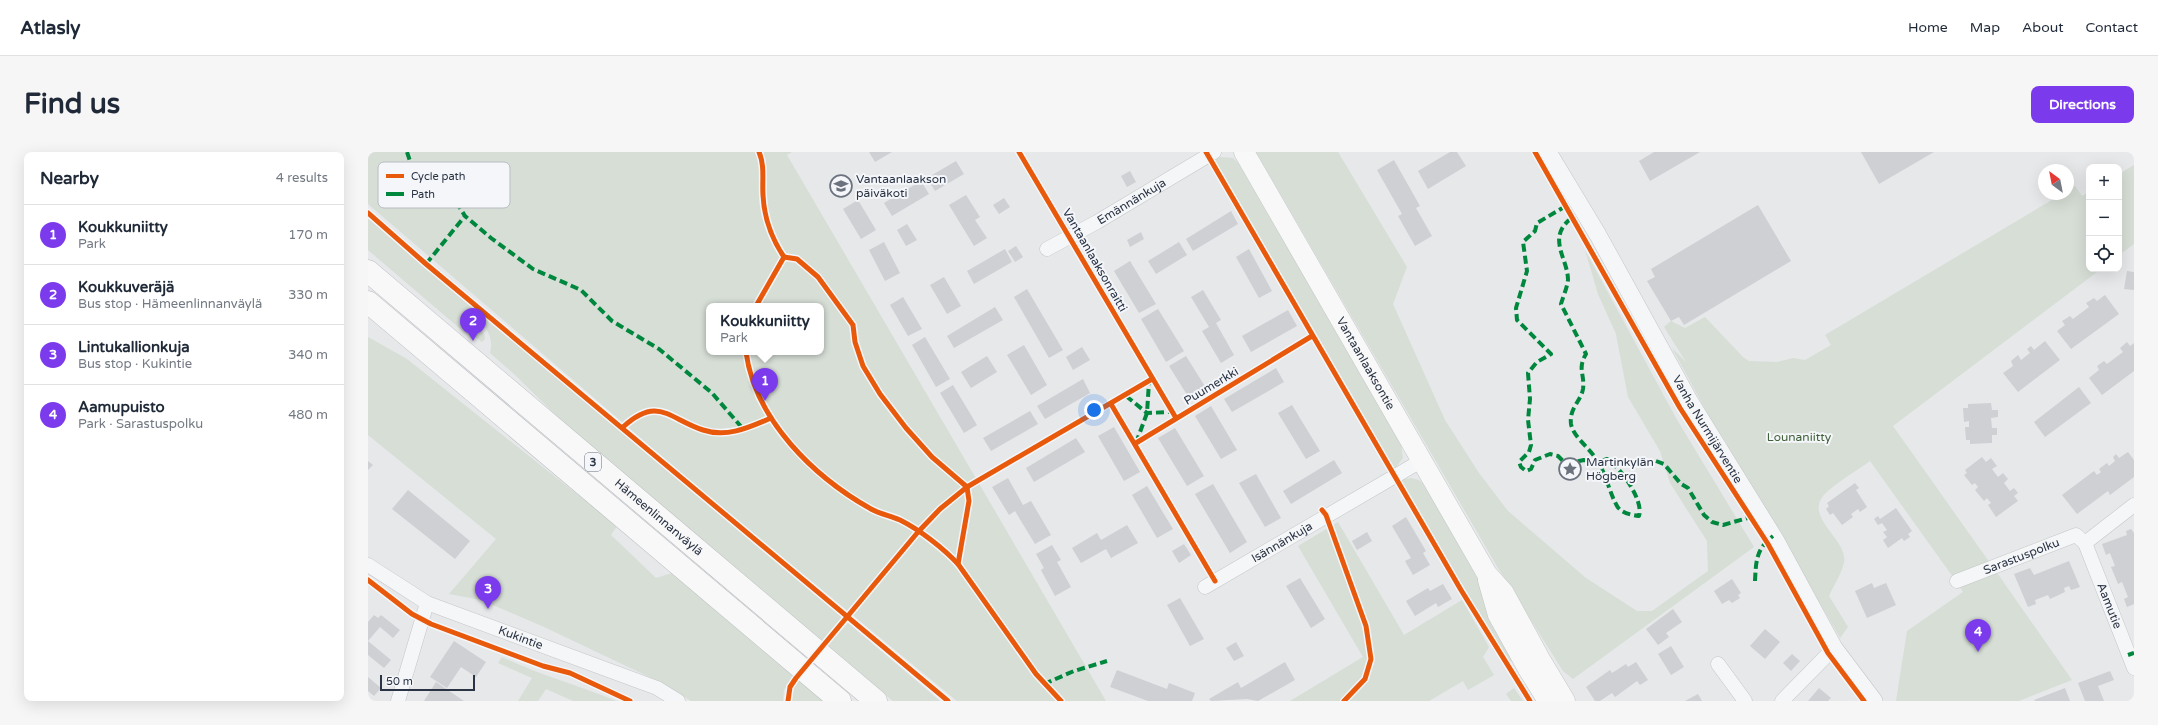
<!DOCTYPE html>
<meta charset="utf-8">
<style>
:root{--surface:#fff;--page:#f6f6f7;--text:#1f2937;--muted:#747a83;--line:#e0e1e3;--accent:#7c3aed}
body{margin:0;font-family:"Varela Round",sans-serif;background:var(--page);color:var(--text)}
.controls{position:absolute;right:12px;top:12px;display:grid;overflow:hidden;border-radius:8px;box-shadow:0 4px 16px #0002}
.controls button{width:36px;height:36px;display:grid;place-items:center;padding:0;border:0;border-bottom:1px solid var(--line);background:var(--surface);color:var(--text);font:20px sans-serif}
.compass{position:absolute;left:1670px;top:12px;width:36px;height:36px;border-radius:50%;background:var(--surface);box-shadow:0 4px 16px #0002;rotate:328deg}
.scale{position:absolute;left:12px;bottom:10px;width:95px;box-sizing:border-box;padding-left:4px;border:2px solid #2b3445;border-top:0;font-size:11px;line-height:14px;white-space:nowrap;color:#2b3445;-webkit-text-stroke:3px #f4f6f9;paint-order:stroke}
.you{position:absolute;left:726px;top:258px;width:14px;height:14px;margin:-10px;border:3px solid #fff;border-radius:50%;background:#1a73e8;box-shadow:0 0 0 6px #1a73e833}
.badge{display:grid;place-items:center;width:26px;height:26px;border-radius:50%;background:var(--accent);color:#fff;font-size:13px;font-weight:700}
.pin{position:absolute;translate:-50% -33px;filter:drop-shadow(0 1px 2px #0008)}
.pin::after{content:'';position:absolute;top:21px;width:14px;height:12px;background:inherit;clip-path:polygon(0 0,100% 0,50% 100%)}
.popup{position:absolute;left:338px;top:151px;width:118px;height:52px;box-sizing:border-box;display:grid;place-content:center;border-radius:8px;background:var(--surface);filter:drop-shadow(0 1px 3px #0005);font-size:13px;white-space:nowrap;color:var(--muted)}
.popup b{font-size:15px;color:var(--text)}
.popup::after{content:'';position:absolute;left:50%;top:100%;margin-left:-8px;border:8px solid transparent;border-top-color:var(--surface)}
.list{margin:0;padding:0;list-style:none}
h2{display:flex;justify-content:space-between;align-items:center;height:52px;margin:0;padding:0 16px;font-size:17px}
h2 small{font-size:13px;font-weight:400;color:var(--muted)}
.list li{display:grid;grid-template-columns:26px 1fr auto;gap:12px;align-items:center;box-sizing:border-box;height:60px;padding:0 16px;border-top:1px solid var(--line)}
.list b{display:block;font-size:15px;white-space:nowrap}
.list p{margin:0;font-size:13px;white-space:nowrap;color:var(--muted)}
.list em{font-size:13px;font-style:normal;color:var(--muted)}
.icon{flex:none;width:22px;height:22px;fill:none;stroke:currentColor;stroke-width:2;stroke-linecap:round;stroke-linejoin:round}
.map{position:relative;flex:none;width:1766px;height:549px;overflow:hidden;border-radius:8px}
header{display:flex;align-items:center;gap:24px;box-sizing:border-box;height:56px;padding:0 20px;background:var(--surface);border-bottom:1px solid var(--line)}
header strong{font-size:19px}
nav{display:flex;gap:22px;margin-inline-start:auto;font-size:14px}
.intro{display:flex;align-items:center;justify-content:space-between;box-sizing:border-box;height:96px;padding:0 24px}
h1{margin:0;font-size:28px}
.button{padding:10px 18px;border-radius:8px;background:var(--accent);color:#fff;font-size:14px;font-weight:700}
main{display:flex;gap:24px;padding:0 24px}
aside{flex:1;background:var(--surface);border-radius:8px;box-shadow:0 4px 16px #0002}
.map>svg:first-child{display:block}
.green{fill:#d6ded6;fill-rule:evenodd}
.building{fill:#ced0d3}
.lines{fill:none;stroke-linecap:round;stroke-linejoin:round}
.minor-casing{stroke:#c4c6c8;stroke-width:15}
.tertiary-casing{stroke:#c4c6c8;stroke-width:18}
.secondary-casing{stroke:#c4c6c8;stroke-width:21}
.trunk-casing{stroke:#b8bbbf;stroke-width:23}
.minor{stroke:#f5f6f7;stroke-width:14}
.tertiary{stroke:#f5f6f7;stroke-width:17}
.secondary{stroke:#f8f8f8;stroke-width:20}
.trunk{stroke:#f8f8f8;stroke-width:22}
.quiet{stroke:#00873e;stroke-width:4;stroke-dasharray:8 4;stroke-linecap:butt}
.cycleway-casing{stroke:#f4f6f9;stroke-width:8}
.cycleway{stroke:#e8590c;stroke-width:5}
.labels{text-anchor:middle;stroke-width:4;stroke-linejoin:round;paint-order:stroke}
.shield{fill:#f4f6f9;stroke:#676e7b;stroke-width:1}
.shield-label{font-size:11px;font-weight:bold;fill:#2b3445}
.poi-label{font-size:12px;fill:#2b3445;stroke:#f4f6f9;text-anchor:start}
.street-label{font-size:12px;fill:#2b3445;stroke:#f4f6f9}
.park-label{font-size:12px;fill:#3f6138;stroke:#f4f6f9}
.key{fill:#f4f6f9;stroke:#b8bcc3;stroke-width:1}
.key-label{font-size:11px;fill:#2b3445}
</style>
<header>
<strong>Atlasly</strong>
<nav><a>Home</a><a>Map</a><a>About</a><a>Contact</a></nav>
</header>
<div class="intro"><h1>Find us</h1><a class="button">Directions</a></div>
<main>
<aside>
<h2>Nearby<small>4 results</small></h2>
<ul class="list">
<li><span class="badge">1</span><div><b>Koukkuniitty</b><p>Park</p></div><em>170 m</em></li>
<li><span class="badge">2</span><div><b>Koukkuveräjä</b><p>Bus stop · Hämeenlinnanväylä</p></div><em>330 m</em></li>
<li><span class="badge">3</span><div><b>Lintukallionkuja</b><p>Bus stop · Kukintie</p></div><em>340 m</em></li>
<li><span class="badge">4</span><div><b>Aamupuisto</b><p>Park · Sarastuspolku</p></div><em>480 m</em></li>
</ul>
</aside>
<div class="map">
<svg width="1766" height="549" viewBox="0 0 1766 549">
<rect width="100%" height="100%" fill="#e6e8ea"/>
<g class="green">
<path d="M 0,0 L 424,0 L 419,3 L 738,549 L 589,549 L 338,342 L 0,52 ZM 341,154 L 453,154 L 453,200 L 341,200 Z"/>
<polygon points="888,0 970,0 1039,115 1025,152 1077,268 1111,321 1140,359 1218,426 1269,459 1284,459 1340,419 1339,389 1302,331 1292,299 1260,245 1248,182 1230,142 1217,98 1308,266 1386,395 1205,527 1195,519 1130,416"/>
<polygon points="853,5 865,6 870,11 1033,291 1035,306 1026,318 846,7"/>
<polygon points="1766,13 1766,92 1751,103 1751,22"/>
<path d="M 1707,34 L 1714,44 L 1721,40 L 1721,117 L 1733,117 L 1525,274 L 1622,411 L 1585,425 L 1502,309 C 1491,317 1463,334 1455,344 C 1437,366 1480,388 1476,410 C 1474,421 1466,433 1461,444 L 1480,475 L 1472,486 L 1395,353 L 1357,294 L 1359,292 L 1344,270 L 1304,196 L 1318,210 L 1296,175 L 1303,169 L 1317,176 L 1337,165 L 1375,205 L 1381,209 L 1409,210 L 1425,206 L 1437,208 L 1463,193 L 1457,183 L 1694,42 L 1700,42 L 1700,38 Z"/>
<polygon points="0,66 110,160 107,169 116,182 117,187 114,190 106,184 103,186 0,98"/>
<path d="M 116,164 L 472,463 L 474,468 L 454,490 L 205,280 L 147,223 L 122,201 C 126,186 119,180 114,167 Z"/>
<polygon points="0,185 39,207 249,374 243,383 288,426 304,421 426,524 416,538 415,549 323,549 294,531 174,474 113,448 81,442 128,387 0,283"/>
<polygon points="1043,326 1051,328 1060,336 1100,408 1144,498 1145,506 1141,511 1032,328"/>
<polygon points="970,370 1036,483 1094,448 1121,495 1115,505 1126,523 1100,538 1095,529 1061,549 922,549 995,505 930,394"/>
<polygon points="1627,418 1704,528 1651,549 1528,549 1539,479 1595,440 1590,432"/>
<polygon points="480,471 572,549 525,549 459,494"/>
<path d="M 134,505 C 171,523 210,533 248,549 L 205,549 L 178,537 L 170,549 L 150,549 L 164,526 L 130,511 Z"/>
<polygon points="431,528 455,549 421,549 423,540"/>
<polygon points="1146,536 1155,549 1143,549 1138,542"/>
</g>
<g class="building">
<polygon points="501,0 524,0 507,10"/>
<polygon points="1082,0 1089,0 1098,14 1060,37 1050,19"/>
<polygon points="1286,0 1332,0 1282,29 1271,9"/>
<polygon points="1493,0 1566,0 1511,32"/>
<polygon points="1026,8 1052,54 1048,56 1064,84 1047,94 1030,64 1034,62 1009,18"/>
<polygon points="588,9 596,22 567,39 559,26"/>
<polygon points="762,19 768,30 759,35 753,24"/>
<polygon points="553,29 561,42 524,64 516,51"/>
<polygon points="598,43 612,65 607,68 619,86 606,94 581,53"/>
<polygon points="636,46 642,55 631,62 625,53"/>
<polygon points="490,48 508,78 493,87 475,57"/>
<polygon points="1390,53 1423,109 1316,173 1311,165 1303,169 1279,129 1287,125 1283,117"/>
<polygon points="863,59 870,72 825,99 818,87"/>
<polygon points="539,72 549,88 538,94 529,78"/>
<polygon points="773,80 776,87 762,95 759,88"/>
<polygon points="516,90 532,121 517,129 501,98"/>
<polygon points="811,90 819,103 788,122 780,109"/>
<polygon points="648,94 655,105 647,110 640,99"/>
<polygon points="637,97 644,110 606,132 599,119"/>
<polygon points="881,97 904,139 891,146 868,105"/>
<polygon points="762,109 788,152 771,161 746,119"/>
<polygon points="1759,119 1766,120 1766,138 1756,137"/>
<polygon points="576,125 593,154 579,162 562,133"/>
<polygon points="659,137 695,198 681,206 646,145"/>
<polygon points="835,138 853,168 848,171 866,203 853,211 834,179 841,175 823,145"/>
<polygon points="1737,143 1751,162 1703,197 1689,179 1697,173 1694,169 1702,164 1705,167 1721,155 1718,151 1726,146 1729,149"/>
<polygon points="535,145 554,177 540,184 522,153"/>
<polygon points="627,155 635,168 586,196 579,184"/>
<polygon points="790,157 816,199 798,210 773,167"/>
<polygon points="920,158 929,174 883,200 874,184"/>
<polygon points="557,185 582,227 568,235 544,193"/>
<polygon points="1677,189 1692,208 1650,240 1635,221 1645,214 1643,209 1650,203 1653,208 1662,201 1659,197 1663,194 1666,198"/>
<polygon points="1759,190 1762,194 1766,191 1766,219 1734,243 1721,226 1731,218 1729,214 1736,209 1739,212 1755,200 1752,196"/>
<polygon points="656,193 679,233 663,243 639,203"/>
<polygon points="714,195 722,208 705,218 698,205"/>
<polygon points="619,204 629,220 603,236 593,220"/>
<polygon points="818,204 838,236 821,246 801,214"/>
<polygon points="908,216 916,230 864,260 856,247"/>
<polygon points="715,227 722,241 677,267 669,254"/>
<polygon points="585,233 609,273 596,281 572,241"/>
<polygon points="1711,235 1723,251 1677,285 1666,270"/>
<polygon points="1623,251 1624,258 1630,258 1630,265 1623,266 1624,276 1629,276 1629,283 1624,283 1624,291 1602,292 1602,288 1598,288 1597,275 1601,275 1601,269 1596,270 1595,256 1600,256 1600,252"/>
<polygon points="924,253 952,299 938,307 910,261"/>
<polygon points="843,254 869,298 853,307 827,264"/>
<polygon points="662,259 670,272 623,299 615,286"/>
<polygon points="746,275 772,320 756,329 730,284"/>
<polygon points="807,276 836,324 819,334 790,286"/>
<polygon points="708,286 717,300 666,330 658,316"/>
<polygon points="1760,300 1766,308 1766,325 1742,343 1740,339 1709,362 1694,343 1726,319 1729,323 1733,320 1731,317 1739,311 1741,314 1747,309 1745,305 1748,302 1751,306"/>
<polygon points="1614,305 1618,310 1623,306 1629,314 1624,317 1630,325 1635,321 1640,327 1636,331 1642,339 1646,336 1650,341 1646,344 1650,349 1628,365 1620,353 1623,351 1619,346 1616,349 1607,338 1610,335 1607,331 1604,333 1596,323 1599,321 1597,318"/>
<polygon points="966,308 974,321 923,352 915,339"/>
<polygon points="0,309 5,313 0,318"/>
<polygon points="888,322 913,366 897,375 871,331"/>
<polygon points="640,326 655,353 663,349 683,383 667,392 647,359 641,363 624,335"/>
<polygon points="1487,331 1491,336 1488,338 1499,355 1492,360 1490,357 1483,362 1485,365 1474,373 1465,361 1462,363 1458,357 1461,354 1459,351"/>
<polygon points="845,332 879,390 862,401 827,342"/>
<polygon points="779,334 805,377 789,386 764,343"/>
<polygon points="40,338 102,389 87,407 24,357"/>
<polygon points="1528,356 1544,379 1540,382 1542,385 1536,389 1534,386 1520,396 1515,388 1519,385 1515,380 1519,378 1514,371 1510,373 1506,367 1510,364 1512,367"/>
<polygon points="1038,365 1058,399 1055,401 1062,413 1045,423 1037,409 1043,406 1024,374"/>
<polygon points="759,373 770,391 743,406 738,397 713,411 704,396 729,381 733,388"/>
<polygon points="1763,377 1766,381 1766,452 1759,455 1756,447 1760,445 1754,430 1750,432 1743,415 1747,414 1742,401 1738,403 1734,392 1759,383 1758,379"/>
<polygon points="999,380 1004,389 989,398 984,389"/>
<polygon points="816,392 823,403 811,411 804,399"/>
<polygon points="684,393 693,408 689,410 703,435 687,444 673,418 676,416 668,402"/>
<polygon points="1701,409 1712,435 1703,438 1701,434 1696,436 1697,440 1682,447 1680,443 1667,448 1668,452 1660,455 1646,422 1662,416 1666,423"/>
<polygon points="932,426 957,467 943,476 918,434"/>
<polygon points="1364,427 1373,441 1370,443 1372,446 1364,451 1361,448 1354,452 1346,439"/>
<polygon points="1504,431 1506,436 1518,431 1528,453 1499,466 1487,439"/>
<polygon points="1075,432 1084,447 1070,455 1068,451 1047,464 1038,449 1060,436 1062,439"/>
<polygon points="812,446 836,487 822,494 799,453"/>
<polygon points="1305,457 1314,470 1298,481 1301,485 1290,493 1278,477"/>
<polygon points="6,463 10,466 13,463 32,478 25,486 12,475 0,489 23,508 16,516 0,503 0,470"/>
<polygon points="1397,477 1412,490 1397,507 1382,494"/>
<polygon points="86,489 118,510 108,525 93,515 79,536 62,525"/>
<polygon points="868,490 876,504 866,509 858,496"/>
<polygon points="1303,494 1316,515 1303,523 1290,502"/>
<polygon points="1424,502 1432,509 1423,519 1415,511"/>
<polygon points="917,510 927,528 890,549 879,547 843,549 841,547 870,530 873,536"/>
<polygon points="1268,510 1280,528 1272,533 1269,529 1247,545 1244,541 1232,549 1227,549 1218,535 1242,518 1244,521 1258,512 1260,515"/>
<polygon points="749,518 799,537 801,531 827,541 824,549 780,549 742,535"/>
<polygon points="1742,519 1746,528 1730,534 1736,549 1717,549 1710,531"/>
<polygon points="0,525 13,536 6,544 0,539"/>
<polygon points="68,530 96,549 56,549"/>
<polygon points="1451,536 1463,546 1460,549 1440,549"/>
<polygon points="1697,536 1702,549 1667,549 1666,548"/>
<polygon points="1330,542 1334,549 1317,549"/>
</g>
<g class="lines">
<g class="minor-casing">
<g id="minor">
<path id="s1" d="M 679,97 L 729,70 L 846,0"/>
<polyline points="1717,391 1766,353"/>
<path id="s2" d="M 0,413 L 59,451 L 289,536 L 310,549"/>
<path id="s3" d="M 1589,429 L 1708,383 L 1717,391 L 1766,516"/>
<path id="s4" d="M 837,435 L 1053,309"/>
<polyline points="1350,512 1377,549"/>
<polyline points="30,549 59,451"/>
<polyline points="1414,549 1466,496"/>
</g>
</g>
<g class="tertiary-casing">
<g id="tertiary">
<path id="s5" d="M 1180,0 L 1230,83 L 1322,250 L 1408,389 L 1466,496 L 1506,549"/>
</g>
</g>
<g class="secondary-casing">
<g id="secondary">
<path id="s6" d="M 876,0 L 1119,422 L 1136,441 L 1173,509 L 1197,549"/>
<polyline points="1120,428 1130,463 1160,517 1180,549"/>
</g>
</g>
<g class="trunk-casing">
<g id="trunk">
<path id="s7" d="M 0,119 L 508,549"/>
<polyline points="0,150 472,549"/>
</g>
</g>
<use href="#minor" class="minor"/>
<use href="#tertiary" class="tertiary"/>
<use href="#secondary" class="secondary"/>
<use href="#trunk" class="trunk"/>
<g class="quiet">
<polyline points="39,0 43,12 85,45 97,64 123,86 165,117 213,138 244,169 291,197 344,241 376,278"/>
<path d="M 1198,54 L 1169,71 L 1167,79 L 1155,90 L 1159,119 L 1148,156 L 1149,168 L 1183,202 L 1169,210 L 1160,221 L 1162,247 L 1160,268 L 1163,293 L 1161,300 L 1151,310 L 1153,315 L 1158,319 L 1163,317 L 1167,308 L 1182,302 L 1190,304 L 1195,309 L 1201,311 L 1216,308 L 1225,312 L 1239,307 C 1252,315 1276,348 1271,364 C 1263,363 1253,361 1249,354 C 1240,338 1238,319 1226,304 C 1219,294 1205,284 1203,272 C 1201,256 1213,249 1215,237 C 1217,222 1209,217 1218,202 L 1193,152 C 1195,145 1199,136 1200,128 C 1200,106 1177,85 1205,65"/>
<polyline points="58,112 97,64"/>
<polyline points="758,244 779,261 803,260"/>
<polyline points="768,291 779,261 781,230"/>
<polyline points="1288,309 1296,312 1313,332 1320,336 1336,363 1344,370 1355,373 1383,365"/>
<path d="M 1387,429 C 1388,409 1388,397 1405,384"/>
<polyline points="1760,503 1766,501"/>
<polyline points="676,532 706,519 739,509"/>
</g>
<g class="cycleway-casing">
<g id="cycleway">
<polyline points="651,0 808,266"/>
<polyline points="838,0 1093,438 1162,549"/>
<polyline points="1167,0 1312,256 1400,392 1460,501 1496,549"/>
<polyline points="0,61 58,112 580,549"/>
<polyline points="416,105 429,107 450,125 485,173 487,190 495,214 512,242 538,276 564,305 599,335 601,349 590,412"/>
<path d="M 388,154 L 416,105 C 404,87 396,65 395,43 C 394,28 397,14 391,0"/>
<path d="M 378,200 C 387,268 446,325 503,357 C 512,362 523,364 532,368 C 552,378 575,396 590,412 L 668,522 L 693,549"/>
<polyline points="743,252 847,429"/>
<path d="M 255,275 C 290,243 301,267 335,278 C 359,286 382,275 403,266"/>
<polyline points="768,291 944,184"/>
<polyline points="954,358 958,363 998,474 1003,507 997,527 976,549"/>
<polyline points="0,428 44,462 63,472 175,514 202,521 262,549"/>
<polyline points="420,549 422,535 428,526 550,380 572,357 599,335 784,227"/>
</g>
</g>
<use href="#cycleway" class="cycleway"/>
</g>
<defs>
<g id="school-ring" transform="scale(1.15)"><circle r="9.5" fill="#f4f6f9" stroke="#6c737f" stroke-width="1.5"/><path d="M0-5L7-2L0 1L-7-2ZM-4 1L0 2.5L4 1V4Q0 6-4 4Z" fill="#6c737f"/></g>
<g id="sight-ring" transform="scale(1.15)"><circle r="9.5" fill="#f4f6f9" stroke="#6c737f" stroke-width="1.5"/><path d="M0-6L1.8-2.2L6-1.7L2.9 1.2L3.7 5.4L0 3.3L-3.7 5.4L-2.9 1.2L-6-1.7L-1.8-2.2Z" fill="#6c737f"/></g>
</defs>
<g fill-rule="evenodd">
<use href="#school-ring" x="473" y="34"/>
<use href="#sight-ring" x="1202" y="317"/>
</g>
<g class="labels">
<rect class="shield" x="217" y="301" width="16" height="18" rx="3"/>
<g class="shield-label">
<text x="225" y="314">3</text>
</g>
<g class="poi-label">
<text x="488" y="31">Vantaanlaakson<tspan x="488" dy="14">päiväkoti</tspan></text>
<text x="1218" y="314">Martinkylän<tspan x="1218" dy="14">Högberg</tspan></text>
</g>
<g class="street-label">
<text dy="4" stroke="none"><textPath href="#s1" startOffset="97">Emännänkuja</textPath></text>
<text transform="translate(727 108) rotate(60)" y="4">Vantaanlaaksonraitti</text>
<text dy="4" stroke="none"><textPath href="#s6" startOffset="244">Vantaanlaaksontie</textPath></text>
<text transform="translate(843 234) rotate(-31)" y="4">Puumerkki</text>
<text dy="4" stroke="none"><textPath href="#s5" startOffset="320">Vanha Nurmijärventie</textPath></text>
<text dy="4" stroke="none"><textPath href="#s7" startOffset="381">Hämeenlinnanväylä</textPath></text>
<text dy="4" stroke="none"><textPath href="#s4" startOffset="89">Isännänkuja</textPath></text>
<text dy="4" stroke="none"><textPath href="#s3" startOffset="69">Sarastuspolku</textPath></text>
<text dy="4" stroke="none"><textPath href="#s3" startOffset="207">Aamutie</textPath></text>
<text dy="4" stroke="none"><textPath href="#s2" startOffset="170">Kukintie</textPath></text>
</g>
<g class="park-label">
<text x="1431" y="289">Lounaniitty</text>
</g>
</g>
<rect x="10" y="10" width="132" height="46" rx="6" class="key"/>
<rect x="18" y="22" width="18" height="4" fill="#e8590c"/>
<rect x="18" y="40" width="18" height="4" fill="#00873e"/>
<g class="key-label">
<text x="43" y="28">Cycle path</text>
<text x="43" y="46">Path</text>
</g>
</svg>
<div class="controls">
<button>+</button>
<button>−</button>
<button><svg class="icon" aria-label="locate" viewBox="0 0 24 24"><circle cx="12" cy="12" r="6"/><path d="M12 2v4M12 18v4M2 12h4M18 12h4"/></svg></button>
</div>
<svg class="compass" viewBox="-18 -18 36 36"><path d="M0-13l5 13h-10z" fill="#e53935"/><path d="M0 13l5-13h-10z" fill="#747a83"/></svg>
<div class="scale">50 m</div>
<div class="you"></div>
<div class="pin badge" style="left:397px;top:249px">1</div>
<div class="popup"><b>Koukkuniitty</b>Park</div>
<div class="pin badge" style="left:105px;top:189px">2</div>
<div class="pin badge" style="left:120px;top:457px">3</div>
<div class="pin badge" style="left:1610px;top:500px">4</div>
</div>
</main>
